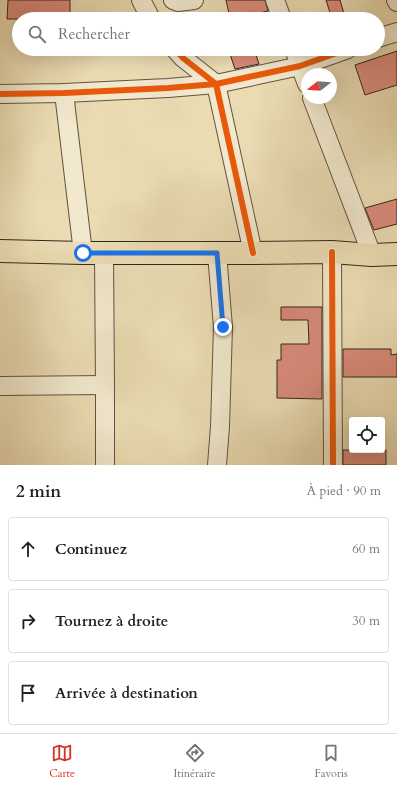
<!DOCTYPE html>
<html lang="fr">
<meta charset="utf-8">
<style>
:root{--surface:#fff;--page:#f2f2f2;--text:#202124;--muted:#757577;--line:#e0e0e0;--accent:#d93025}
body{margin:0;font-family:Cardo,serif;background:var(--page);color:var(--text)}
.controls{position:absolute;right:12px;bottom:12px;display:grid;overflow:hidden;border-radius:4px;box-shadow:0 4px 16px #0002}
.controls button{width:36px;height:36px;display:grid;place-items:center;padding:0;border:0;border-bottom:1px solid var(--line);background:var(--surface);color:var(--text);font:20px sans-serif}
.compass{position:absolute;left:301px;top:68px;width:36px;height:36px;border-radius:50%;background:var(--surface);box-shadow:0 4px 16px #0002;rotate:253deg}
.stop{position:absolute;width:12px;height:12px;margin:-9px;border:3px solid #1a73e8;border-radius:50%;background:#fff}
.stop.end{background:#1a73e8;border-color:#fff;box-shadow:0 1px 4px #0008}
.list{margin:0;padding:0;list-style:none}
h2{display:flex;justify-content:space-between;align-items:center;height:52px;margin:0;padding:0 16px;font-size:17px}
h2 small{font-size:13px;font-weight:400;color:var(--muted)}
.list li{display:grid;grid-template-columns:26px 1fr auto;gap:12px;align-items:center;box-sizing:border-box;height:64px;margin:0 8px 8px;padding:0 8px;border:1px solid var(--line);border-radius:4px}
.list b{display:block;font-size:15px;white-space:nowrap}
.list em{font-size:13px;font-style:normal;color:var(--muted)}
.icon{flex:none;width:22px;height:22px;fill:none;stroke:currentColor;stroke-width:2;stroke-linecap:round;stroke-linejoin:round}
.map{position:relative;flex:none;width:397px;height:465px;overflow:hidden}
.search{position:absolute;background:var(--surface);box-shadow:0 4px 16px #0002;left:12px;right:12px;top:12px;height:44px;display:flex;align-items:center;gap:10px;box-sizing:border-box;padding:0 14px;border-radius:22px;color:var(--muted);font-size:15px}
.sheet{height:268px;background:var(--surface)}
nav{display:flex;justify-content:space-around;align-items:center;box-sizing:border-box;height:56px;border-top:1px solid var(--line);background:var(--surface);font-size:11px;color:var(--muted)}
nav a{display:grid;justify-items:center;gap:2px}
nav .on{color:var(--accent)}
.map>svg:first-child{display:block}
.building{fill:#d98b7b;stroke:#35251b}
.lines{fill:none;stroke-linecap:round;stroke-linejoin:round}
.street-casing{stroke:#625241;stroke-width:20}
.primary-casing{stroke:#35251b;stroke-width:24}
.street{stroke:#f1e8cd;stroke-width:18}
.primary{stroke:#eadbb2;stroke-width:22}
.cycleway-casing{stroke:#f1e8cd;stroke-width:8}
.cycleway{stroke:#e8590c;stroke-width:6}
.route{stroke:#1a73e8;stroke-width:5}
</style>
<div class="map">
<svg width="397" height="465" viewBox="0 0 397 465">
<rect width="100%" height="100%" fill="#eadbb2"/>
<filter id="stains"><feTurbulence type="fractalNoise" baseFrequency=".005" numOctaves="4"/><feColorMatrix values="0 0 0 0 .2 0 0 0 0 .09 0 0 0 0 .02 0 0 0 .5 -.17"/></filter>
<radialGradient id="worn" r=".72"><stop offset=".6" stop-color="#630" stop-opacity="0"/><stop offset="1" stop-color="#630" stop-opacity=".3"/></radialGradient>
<g class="building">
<polygon points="8,0 70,0 70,19 7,19"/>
<polygon points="226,0 265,0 268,11 255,14 254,12 230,18"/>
<polygon points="326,0 340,0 345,17 339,19 332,19"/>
<polygon points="236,49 243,49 244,52 254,49 259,64 235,69 229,51"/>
<polygon points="397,51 397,85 365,95 355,65"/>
<polygon points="397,199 397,224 374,230 365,208"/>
<polygon points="281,307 322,307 322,399 277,398 277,360 281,360 281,344 309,344 308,320 281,320"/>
<polygon points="343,349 391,349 391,355 397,354 397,377 343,377"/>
<rect x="343" y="450" width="43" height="15"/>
</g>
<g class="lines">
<g class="street-casing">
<g id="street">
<polyline points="141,0 151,19"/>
<polyline points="173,0 178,2 194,0"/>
<polyline points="275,0 282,19"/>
<polyline points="396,0 397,2"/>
<polyline points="378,38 397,32"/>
<polyline points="175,49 183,58 216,84 253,253"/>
<polyline points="294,49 307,84"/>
<polyline points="64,93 83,253"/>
<polyline points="0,94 64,93 168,88 216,84 300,66 348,49"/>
<polyline points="312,98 372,255"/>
<polyline points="332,252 333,465"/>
<polyline points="104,253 105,385 105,465"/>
<polyline points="0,386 105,385"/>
<polyline points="217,465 220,427 223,327 217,253"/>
</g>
</g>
<g class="primary-casing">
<polyline id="primary" points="0,251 83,253 253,253 332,252 372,255 397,254"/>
</g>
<use href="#street" class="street"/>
<use href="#primary" class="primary"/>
<g class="cycleway-casing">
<g id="cycleway">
<polyline points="175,49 183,58 216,84 253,253"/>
<polyline points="0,94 64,93 168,88 216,84 300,66 348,49"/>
<polyline points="332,252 333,465"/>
</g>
</g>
<use href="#cycleway" class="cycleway"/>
</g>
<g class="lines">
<polyline class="route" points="83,253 217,253 223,327"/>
</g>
<rect width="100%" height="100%" filter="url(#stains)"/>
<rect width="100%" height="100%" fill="url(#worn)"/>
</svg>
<div class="controls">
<button><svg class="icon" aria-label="locate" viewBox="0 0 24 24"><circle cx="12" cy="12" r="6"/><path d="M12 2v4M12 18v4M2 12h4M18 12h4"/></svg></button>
</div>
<svg class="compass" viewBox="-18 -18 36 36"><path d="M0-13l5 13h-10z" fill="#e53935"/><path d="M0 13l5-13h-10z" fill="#757577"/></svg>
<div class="stop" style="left:83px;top:253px"></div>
<div class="stop end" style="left:223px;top:327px"></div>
<div class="search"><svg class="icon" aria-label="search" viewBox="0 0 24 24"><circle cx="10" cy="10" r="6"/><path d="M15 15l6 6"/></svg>Rechercher</div>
</div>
<section class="sheet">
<h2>2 min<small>À pied · 90 m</small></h2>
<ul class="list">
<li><svg class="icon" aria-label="ahead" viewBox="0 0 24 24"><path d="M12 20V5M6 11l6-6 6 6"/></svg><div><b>Continuez</b></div><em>60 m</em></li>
<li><svg class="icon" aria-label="right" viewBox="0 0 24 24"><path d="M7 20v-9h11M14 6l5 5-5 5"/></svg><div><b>Tournez à droite</b></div><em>30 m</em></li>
<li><svg class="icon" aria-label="arrive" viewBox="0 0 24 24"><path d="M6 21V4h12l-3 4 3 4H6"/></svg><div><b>Arrivée à destination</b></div></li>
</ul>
</section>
<nav>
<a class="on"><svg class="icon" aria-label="map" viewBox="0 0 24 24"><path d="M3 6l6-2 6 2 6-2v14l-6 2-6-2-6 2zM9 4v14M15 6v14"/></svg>Carte</a>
<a><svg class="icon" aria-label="directions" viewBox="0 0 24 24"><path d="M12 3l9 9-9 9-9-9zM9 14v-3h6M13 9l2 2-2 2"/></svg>Itinéraire</a>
<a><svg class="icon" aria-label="saved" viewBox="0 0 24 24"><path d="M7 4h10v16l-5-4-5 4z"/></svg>Favoris</a>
</nav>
